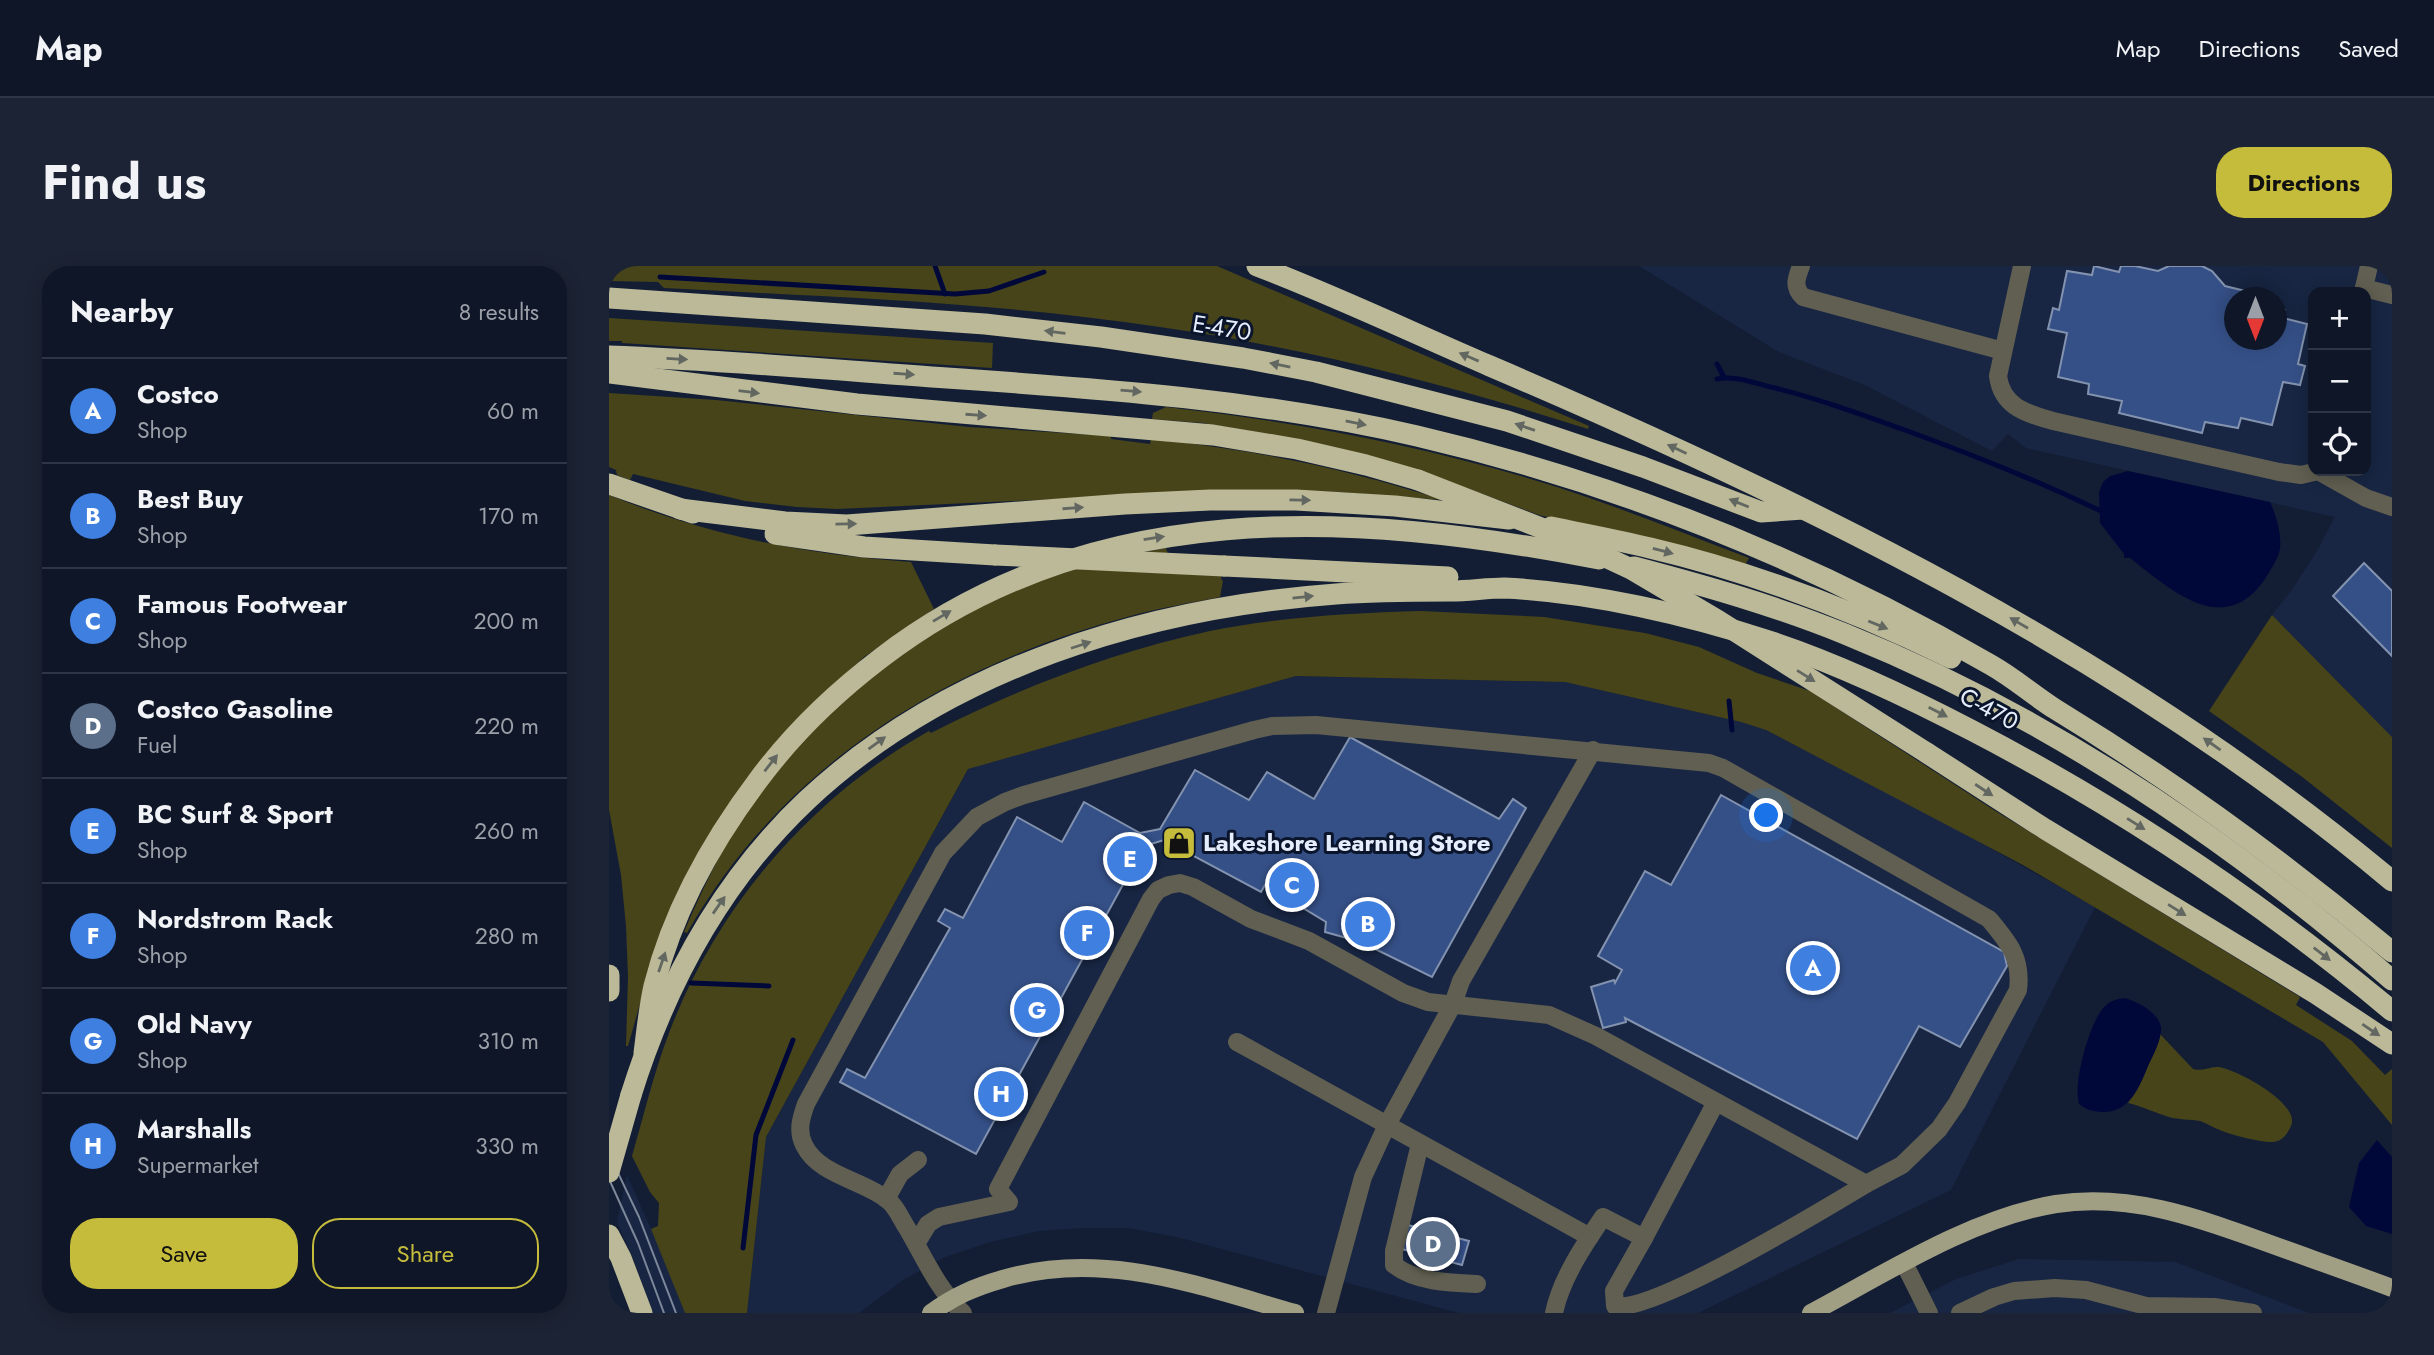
<!DOCTYPE html>
<meta charset="utf-8">
<style>
:root{--surface:#0e1628;--page:#1c2334;--text:#f1f3f6;--muted:#9b9fa8;--line:#2e3545;--accent:#c6bc3c}
body{margin:0;font-family:Jost,sans-serif;background:var(--page);color:var(--text)}
.controls{position:absolute;right:21px;top:21px;display:grid;overflow:hidden;border-radius:14px;box-shadow:0 4px 18px #0003}
.controls button{width:63px;height:63px;display:grid;place-items:center;padding:0;border:0;border-bottom:2px solid var(--line);background:var(--surface);color:var(--text);font:35px sans-serif}
.compass{position:absolute;left:1615px;top:21px;width:63px;height:63px;border-radius:50%;background:var(--surface);box-shadow:0 4px 18px #0003;rotate:180deg}
.you{position:absolute;left:1158px;top:550px;width:24px;height:24px;margin:-18px;border:5px solid #fff;border-radius:50%;background:#1a73e8;box-shadow:0 0 0 10px #1a73e833}
.badge{display:grid;place-items:center;width:46px;height:46px;border-radius:50%;background:var(--accent);color:#fff;font-size:23px;font-weight:700}
.pin{position:absolute;translate:-50% -50%;border:4px solid #fff;box-shadow:0 2px 7px #0006}
.list{margin:0;padding:0;list-style:none}
h2{display:flex;justify-content:space-between;align-items:center;height:91px;margin:0;padding:0 28px;font-size:30px}
h2 small{font-size:23px;font-weight:400;color:var(--muted)}
.list li{display:grid;grid-template-columns:46px 1fr auto;gap:21px;align-items:center;box-sizing:border-box;height:105px;padding:0 28px;border-top:2px solid var(--line)}
.list b{display:block;font-size:26px;white-space:nowrap}
.list p{margin:0;font-size:23px;white-space:nowrap;color:var(--muted)}
.list em{font-size:23px;font-style:normal;color:var(--muted)}
.actions{display:flex;gap:14px;padding:21px 28px}
.actions a{flex:1;padding:16px 0;border:2px solid var(--accent);border-radius:28px;text-align:center;font-size:24px;color:var(--accent)}
.actions .main{background:var(--accent);color:#111}
.icon{flex:none;width:38px;height:38px;fill:none;stroke:currentColor;stroke-width:2;stroke-linecap:round;stroke-linejoin:round}
.map{position:relative;flex:none;width:1783px;height:1047px;overflow:hidden;border-radius:28px}
header{display:flex;align-items:center;gap:42px;box-sizing:border-box;height:98px;padding:0 35px;background:var(--surface);border-bottom:2px solid var(--line)}
header strong{font-size:33px}
nav{display:flex;gap:38px;margin-inline-start:auto;font-size:24px}
.intro{display:flex;align-items:center;justify-content:space-between;box-sizing:border-box;height:168px;padding:0 42px}
h1{margin:0;font-size:49px}
.button{padding:18px 32px;border-radius:28px;background:var(--accent);color:#111;font-size:24px;font-weight:700}
main{display:flex;gap:42px;padding:0 42px}
aside{flex:1;background:var(--surface);border-radius:28px;box-shadow:0 4px 18px #0003}
.map>svg:first-child{display:block}
.built{fill:#182643;fill-rule:evenodd}
.green{fill:#47441a}
.water{fill:#00083a}
.lines{fill:none;stroke-linecap:round;stroke-linejoin:round}
.stream{stroke:#00083a;stroke-width:5}
.building{fill:#355087;stroke:#8393af;stroke-width:2}
.minor{stroke:#605f51;stroke-width:18}
.major{stroke:#a19f83;stroke-width:18}
.highway{stroke:#bbb997;stroke-width:21}
.tram{stroke:#7d879a;stroke-width:2}
.highway-bridge{stroke:#bbb997;stroke-width:21}
.oneway{fill:#626761}
.labels{text-anchor:middle;stroke-width:6;stroke-linejoin:round;paint-order:stroke}
.street-label{font-size:24px;fill:#e6eefe;stroke:#0a152b}
.poi-label{font-size:24px;font-weight:bold;fill:#e6eefe;stroke:#0a152b;text-anchor:start}
</style>
<header>
<strong>Map</strong>
<nav><a>Map</a><a>Directions</a><a>Saved</a></nav>
</header>
<div class="intro"><h1>Find us</h1><a class="button">Directions</a></div>
<main>
<aside>
<h2>Nearby<small>8 results</small></h2>
<ul class="list">
<li><span class="badge" style="background:#3f7fe0">A</span><div><b>Costco</b><p>Shop</p></div><em>60 m</em></li>
<li><span class="badge" style="background:#3f7fe0">B</span><div><b>Best Buy</b><p>Shop</p></div><em>170 m</em></li>
<li><span class="badge" style="background:#3f7fe0">C</span><div><b>Famous Footwear</b><p>Shop</p></div><em>200 m</em></li>
<li><span class="badge" style="background:#5c6f8a">D</span><div><b>Costco Gasoline</b><p>Fuel</p></div><em>220 m</em></li>
<li><span class="badge" style="background:#3f7fe0">E</span><div><b>BC Surf &amp; Sport</b><p>Shop</p></div><em>260 m</em></li>
<li><span class="badge" style="background:#3f7fe0">F</span><div><b>Nordstrom Rack</b><p>Shop</p></div><em>280 m</em></li>
<li><span class="badge" style="background:#3f7fe0">G</span><div><b>Old Navy</b><p>Shop</p></div><em>310 m</em></li>
<li><span class="badge" style="background:#3f7fe0">H</span><div><b>Marshalls</b><p>Supermarket</p></div><em>330 m</em></li>
</ul>
<div class="actions"><a class="main">Save</a><a>Share</a></div>
</aside>
<div class="map">
<svg width="1783" height="1047" viewBox="0 0 1783 1047">
<rect width="100%" height="100%" fill="#131e35"/>
<g class="built">
<path d="M 1030,0 L 1783,0 L 1783,471 L 1663,349 L 1682,325 L 1708,285 L 1726,251 L 1417,182 L 1399,168 L 1383,185 L 1256,119 L 1170,86 ZM 1704,26 L 1757,26 L 1757,205 L 1704,205 ZM 1626,32 L 1668,32 L 1668,74 L 1626,74 Z"/>
<polygon points="687,410 956,416 1132,456 1157,464 1338,558 1486,641 1342,924 1089,1047 850,1047 568,971 519,962 472,962 430,965 381,976 336,991 294,1014 250,1047 138,1047 157,871 360,502"/>
<polygon points="18,909 59,1001 76,1047 44,1047 24,992 8,956"/>
<polygon points="1410,993 1566,996 1700,1047 1281,1047 1347,1013"/>
</g>
<g class="green">
<path d="M 0,0 L 608,0 L 980,160 L 979,163 C 838,118 697,82 551,61 C 387,36 220,31 55,22 L 49,16 L 0,15 Z"/>
<polygon points="0,52 384,77 383,102 13,77 13,75 0,75"/>
<path d="M 0,127 L 107,134 L 360,161 L 502,170 L 502,173 L 541,178 L 542,173 C 642,183 739,203 834,234 L 730,226 L 650,224 L 228,243 L 188,241 L 136,235 L 24,208 L 21,214 L 8,209 L 7,204 L 0,201 Z"/>
<path d="M 557,141 C 690,156 823,181 951,222 C 1015,243 1077,268 1140,292 L 1136,299 L 930,249 L 812,205 L 658,168 L 594,157 L 543,153 L 544,147 Z"/>
<path d="M 0,229 C 97,269 198,289 302,296 L 325,343 L 255,391 L 187,455 L 46,685 L 19,780 L 17,780 L 19,711 L 17,660 L 12,609 L 0,544 Z"/>
<path d="M 557,282 L 559,288 L 617,291 L 612,313 L 614,315 L 611,331 C 581,337 549,342 518,351 C 336,400 173,500 78,667 L 75,666 C 93,624 113,581 139,543 C 211,440 315,357 433,314 C 474,299 515,290 557,282 Z"/>
<path d="M 812,345 L 935,351 L 1036,367 L 1090,381 L 1148,407 L 1201,425 L 1388,546 L 1691,731 L 1687,739 L 1743,775 L 1776,809 L 1783,803 L 1783,859 L 1714,776 L 1414,599 L 1157,464 L 1132,456 L 956,416 L 687,410 L 359,503 L 157,871 L 138,1047 L 76,1047 L 42,963 L 49,960 L 50,937 L 41,926 L 23,890 C 35,849 45,806 60,767 C 108,640 202,531 320,465 L 322,467 C 410,422 504,386 601,365 C 671,351 742,347 812,345 Z"/>
<polygon points="1663,349 1783,471 1783,582 1692,510 1600,445"/>
<path d="M 1551,768 L 1584,803 C 1594,806 1601,800 1610,801 C 1629,804 1692,838 1682,860 C 1678,869 1672,876 1663,876 C 1655,877 1618,868 1611,864 C 1604,862 1598,857 1591,855 C 1581,853 1570,854 1560,851 C 1546,847 1533,840 1519,837 L 1533,814 Z"/>
</g>
<g class="water">
<path d="M 1519,205 L 1661,236 C 1667,249 1673,268 1671,283 C 1670,289 1666,297 1662,303 C 1649,327 1629,347 1598,340 C 1570,333 1543,309 1521,292 L 1515,292 L 1515,288 L 1491,257 L 1490,226 L 1494,216 L 1501,210 Z"/>
<path d="M 1515,732 C 1528,735 1549,746 1552,761 C 1553,772 1545,788 1540,798 C 1531,819 1522,846 1495,846 C 1485,846 1477,844 1470,838 C 1464,816 1480,758 1495,741 C 1501,735 1507,733 1515,732 Z"/>
<polygon points="1768,874 1783,891 1783,968 1757,960 1740,941 1750,897"/>
</g>
<g class="lines">
<g class="stream">
<polyline points="326,0 336,28"/>
<polyline points="51,11 346,28 380,25 435,6"/>
<polyline points="1108,98 1115,111"/>
<path d="M 1108,113 C 1126,109 1148,118 1166,122 C 1210,133 1251,148 1293,163 C 1362,188 1430,215 1496,247"/>
<polyline points="1120,435 1123,464"/>
<polyline points="82,717 160,720"/>
<polyline points="134,982 147,869 184,774"/>
</g>
</g>
<g class="building">
<polygon points="1485,0 1510,6 1512,0 1526,0 1549,5 1560,0 1593,0 1603,5 1616,20 1653,29 1652,32 1626,32 1626,74 1668,74 1668,42 1676,44 1674,52 1698,58 1689,98 1696,100 1691,119 1674,116 1663,159 1632,152 1629,162 1596,156 1593,167 1510,147 1513,135 1479,128 1480,118 1449,111 1458,67 1439,63 1444,42 1450,44 1458,5 1483,9"/>
<polygon points="1755,297 1783,325 1783,390 1724,330"/>
<polygon points="741,471 890,553 904,533 917,542 823,711 752,676 716,666 717,656 656,619 652,626 555,574 535,580 367,888 231,816 238,803 256,812 341,662 329,655 336,643 354,652 408,551 453,576 475,536 531,567 551,563 586,504 640,534 658,506 705,533"/>
<polygon points="1112,529 1395,686 1398,700 1351,781 1310,760 1248,873 1016,752 1017,756 994,762 982,721 1005,714 1006,717 1013,704 989,690 1036,605 1062,619"/>
<polygon points="795,958 860,975 853,999 789,982"/>
</g>
<g class="lines">
<g class="minor">
<path d="M 1192,0 C 1187,13 1184,21 1194,31 L 1394,85"/>
<path d="M 1413,0 L 1389,110 C 1393,141 1417,147 1444,155 L 1670,206 L 1692,209 L 1709,205"/>
<polyline points="1755,22 1783,29"/>
<polyline points="1754,26 1760,0"/>
<polyline points="1709,205 1757,232 1783,241"/>
<polyline points="628,776 981,971"/>
<path d="M 811,878 L 785,985 L 785,999 C 807,1016 840,1017 868,1018"/>
<polyline points="277,933 291,908 309,894"/>
<polyline points="1035,972 1107,836"/>
<path d="M 307,978 L 319,958 L 330,951 L 400,936 L 389,923 L 542,633 L 549,624 L 560,619 L 571,617 L 584,621 L 642,653 L 700,675 L 794,727 L 819,736 L 940,749 L 987,770 L 1257,918 L 1293,899 L 1330,863 L 1348,837 L 1409,724 C 1413,692 1400,677 1380,653 L 1114,502 L 1100,497 L 707,459 L 663,460 L 645,464 L 415,529 L 396,536 L 368,551 L 334,587 L 197,838 C 192,852 188,865 195,879 C 210,910 255,914 280,935 C 288,942 292,953 298,962 C 315,991 329,1024 354,1047"/>
<polyline points="1295,997 1320,1047"/>
<polyline points="717,1047 754,911 778,859 844,738 852,715 984,484"/>
<path d="M 945,1047 C 952,1013 975,979 994,951 L 1035,972 L 1005,1025 L 1006,1040 C 1044,1047 1217,942 1257,918"/>
<polyline points="1351,1047 1385,1031 1405,1025 1446,1022 1477,1024 1537,1040 1605,1041 1644,1047"/>
</g>
<g class="major">
<path d="M 322,1047 C 345,1030 366,1021 394,1013 C 494,983 590,1020 686,1047"/>
<path d="M 1202,1047 C 1277,1007 1362,952 1447,938 C 1520,927 1587,951 1653,975 C 1697,991 1740,1006 1783,1022"/>
</g>
<g class="highway">
<path d="M 648,0 C 727,30 804,67 881,100 C 1200,236 1516,391 1783,615"/>
<polyline points="0,32 376,58 492,71 634,92 707,106 898,155 1034,201 1152,246 1194,243"/>
<path d="M 0,90 C 113,94 226,104 338,112 C 499,123 651,134 808,170 C 1009,217 1204,296 1382,399 C 1405,412 1424,429 1446,443 C 1564,515 1677,597 1783,686"/>
<polyline points="0,107 248,138 604,169 688,183 757,199 809,214"/>
<polyline points="0,218 84,247"/>
<polyline points="71,243 176,256 238,259 516,238 601,234 687,234 786,240 900,253"/>
<path d="M 942,261 C 975,268 1008,274 1041,282 C 1143,306 1248,346 1342,392"/>
<polyline points="166,268 255,281 386,289"/>
<polyline points="615,300 839,311"/>
<path d="M 1025,301 C 1097,320 1167,340 1236,368 C 1437,449 1620,573 1783,714"/>
<polyline points="1318,487 1436,563 1706,727 1783,778"/>
<polyline points="0,709 0,725"/>
<path d="M 35,787 C 38,764 40,742 45,720 C 64,645 104,574 150,513 C 185,466 226,427 272,392 C 483,230 742,245 990,293"/>
<path d="M 22,829 C 57,717 112,615 198,534 C 339,402 537,342 727,328 C 765,325 804,325 842,325 C 860,325 878,322 895,322 C 982,326 1080,349 1163,376 C 1232,399 1299,431 1364,465 C 1514,543 1654,637 1783,745"/>
<polyline points="0,969 12,992 33,1047"/>
</g>
<g class="tram">
<polyline points="0,888 30,951 67,1047"/>
<polyline points="0,913 29,977 55,1047"/>
</g>
<g class="highway-bridge">
<polyline points="809,214 945,267 1022,303 1110,355 1318,487"/>
<polyline points="386,289 615,300"/>
<polyline points="0,906 22,829"/>
</g>
</g>
<defs><path id="oneway-solid" d="M-6-.8H1V-3.2L6.5 0L1 3.2V.8H-6Z" transform="scale(1.75)"/></defs>
<g class="oneway">
<use href="#oneway-solid" transform="translate(446 66) rotate(-173)"/>
<use href="#oneway-solid" transform="translate(860 91) rotate(-157)"/>
<use href="#oneway-solid" transform="translate(68 93) rotate(3)"/>
<use href="#oneway-solid" transform="translate(671 99) rotate(-169)"/>
<use href="#oneway-solid" transform="translate(295 108) rotate(4)"/>
<use href="#oneway-solid" transform="translate(522 125) rotate(5)"/>
<use href="#oneway-solid" transform="translate(140 126) rotate(7)"/>
<use href="#oneway-solid" transform="translate(367 149) rotate(4)"/>
<use href="#oneway-solid" transform="translate(747 157) rotate(12)"/>
<use href="#oneway-solid" transform="translate(916 161) rotate(-161)"/>
<use href="#oneway-solid" transform="translate(1068 183) rotate(-155)"/>
<use href="#oneway-solid" transform="translate(691 234) rotate(1)"/>
<use href="#oneway-solid" transform="translate(1130 237) rotate(-158)"/>
<use href="#oneway-solid" transform="translate(464 242) rotate(-4)"/>
<use href="#oneway-solid" transform="translate(237 258) rotate(-1)"/>
<use href="#oneway-solid" transform="translate(545 272) rotate(-9)"/>
<use href="#oneway-solid" transform="translate(1054 285) rotate(15)"/>
<use href="#oneway-solid" transform="translate(694 331) rotate(-6)"/>
<use href="#oneway-solid" transform="translate(333 350) rotate(-31)"/>
<use href="#oneway-solid" transform="translate(1410 357) rotate(-150)"/>
<use href="#oneway-solid" transform="translate(1269 359) rotate(22)"/>
<use href="#oneway-solid" transform="translate(472 379) rotate(-18)"/>
<use href="#oneway-solid" transform="translate(1197 410) rotate(32)"/>
<use href="#oneway-solid" transform="translate(1329 446) rotate(27)"/>
<use href="#oneway-solid" transform="translate(268 477) rotate(-36)"/>
<use href="#oneway-solid" transform="translate(1603 478) rotate(-145)"/>
<use href="#oneway-solid" transform="translate(162 497) rotate(-52)"/>
<use href="#oneway-solid" transform="translate(1375 524) rotate(33)"/>
<use href="#oneway-solid" transform="translate(1527 558) rotate(32)"/>
<use href="#oneway-solid" transform="translate(110 639) rotate(-55)"/>
<use href="#oneway-solid" transform="translate(1568 644) rotate(32)"/>
<use href="#oneway-solid" transform="translate(1713 688) rotate(38)"/>
<use href="#oneway-solid" transform="translate(53 696) rotate(-71)"/>
<use href="#oneway-solid" transform="translate(1762 764) rotate(34)"/>
</g>
<defs>
<g id="shop-square" transform="scale(1.75)"><rect x="-9" y="-9" width="18" height="18" rx="4" fill="#c6bc3c" stroke="#0a152b"/><path d="M-5-2.5h2.3a2.7 3.5 0 0 1 5.4 0H5L5.5 6h-11ZM-1.5-2.5h3a1.5 2.3 0 0 0-3 0Z" fill="#111"/></g>
</defs>
<g fill-rule="evenodd">
<use href="#shop-square" x="570" y="577"/>
</g>
<g class="labels">
<g class="street-label">
<text transform="translate(613 62) rotate(9)" y="8">E-470</text>
<text transform="translate(1380 443) rotate(28)" y="8">C-470</text>
</g>
<g class="poi-label">
<text x="594" y="585">Lakeshore Learning Store</text>
</g>
</g>
</svg>
<div class="controls">
<button>+</button>
<button>−</button>
<button><svg class="icon" aria-label="locate" viewBox="0 0 24 24"><circle cx="12" cy="12" r="6"/><path d="M12 2v4M12 18v4M2 12h4M18 12h4"/></svg></button>
</div>
<svg class="compass" viewBox="-18 -18 36 36"><path d="M0-13l5 13h-10z" fill="#e53935"/><path d="M0 13l5-13h-10z" fill="#9b9fa8"/></svg>
<div class="you"></div>
<div class="pin badge" style="left:1204px;top:702px;background:#3f7fe0">A</div>
<div class="pin badge" style="left:759px;top:658px;background:#3f7fe0">B</div>
<div class="pin badge" style="left:683px;top:619px;background:#3f7fe0">C</div>
<div class="pin badge" style="left:824px;top:978px;background:#5c6f8a">D</div>
<div class="pin badge" style="left:521px;top:593px;background:#3f7fe0">E</div>
<div class="pin badge" style="left:478px;top:667px;background:#3f7fe0">F</div>
<div class="pin badge" style="left:428px;top:744px;background:#3f7fe0">G</div>
<div class="pin badge" style="left:392px;top:828px;background:#3f7fe0">H</div>
</div>
</main>
